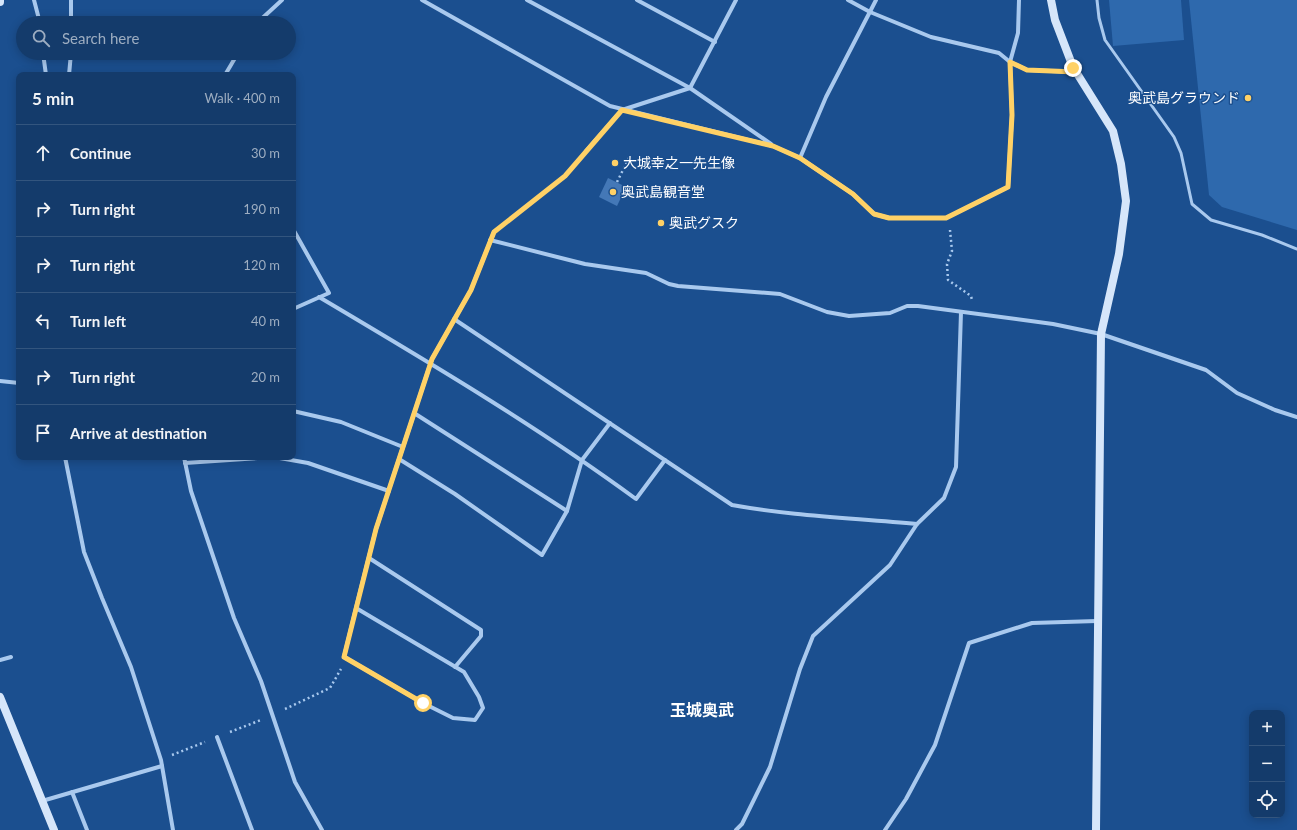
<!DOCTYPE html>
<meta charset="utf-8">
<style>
:root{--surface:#143b6b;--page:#1d4271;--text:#f1f3f6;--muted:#9dadc1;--line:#33557e}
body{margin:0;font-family:Lato,"Noto Sans JP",sans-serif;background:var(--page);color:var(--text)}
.controls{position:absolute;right:12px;bottom:12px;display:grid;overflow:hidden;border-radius:8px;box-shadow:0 2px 10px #0003}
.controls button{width:36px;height:36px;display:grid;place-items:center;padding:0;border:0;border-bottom:1px solid var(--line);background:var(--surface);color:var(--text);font:20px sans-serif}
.stop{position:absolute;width:12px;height:12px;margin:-9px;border:3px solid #ffd166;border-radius:50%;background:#fff}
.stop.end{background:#ffd166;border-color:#fff;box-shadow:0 1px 4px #0008}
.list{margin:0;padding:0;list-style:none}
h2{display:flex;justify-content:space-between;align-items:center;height:52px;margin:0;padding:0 16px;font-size:17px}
h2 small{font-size:13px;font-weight:400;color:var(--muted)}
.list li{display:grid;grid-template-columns:26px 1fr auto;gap:12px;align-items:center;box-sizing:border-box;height:56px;padding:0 16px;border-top:1px solid var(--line)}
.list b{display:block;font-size:15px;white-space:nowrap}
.list em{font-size:13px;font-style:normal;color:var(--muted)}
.icon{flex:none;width:22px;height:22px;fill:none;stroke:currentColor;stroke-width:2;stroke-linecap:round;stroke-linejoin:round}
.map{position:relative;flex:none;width:1297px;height:830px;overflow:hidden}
.search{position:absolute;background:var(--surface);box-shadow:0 2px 10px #0003;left:16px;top:16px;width:280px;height:44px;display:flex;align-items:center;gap:10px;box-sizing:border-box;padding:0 14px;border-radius:22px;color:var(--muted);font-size:15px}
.panel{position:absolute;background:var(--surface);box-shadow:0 2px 10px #0003;left:16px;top:72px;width:280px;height:388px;border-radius:8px}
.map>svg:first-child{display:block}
.green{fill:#2e69ad}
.building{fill:#4478b7}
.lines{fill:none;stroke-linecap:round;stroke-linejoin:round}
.path{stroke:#a9c9ee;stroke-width:2.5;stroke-dasharray:2 3;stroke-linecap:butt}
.lane{stroke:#a9c9ee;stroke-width:3}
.street{stroke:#a9c9ee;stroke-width:4}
.secondary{stroke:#d6e6fa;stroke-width:8}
.route{stroke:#ffd166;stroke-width:5}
.poi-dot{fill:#ffd166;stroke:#1b4f8f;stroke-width:1.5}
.labels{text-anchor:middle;stroke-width:3;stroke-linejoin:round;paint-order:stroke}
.poi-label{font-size:14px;fill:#fff;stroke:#1b4f8f;text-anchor:start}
.quarter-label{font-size:16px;font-weight:bold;fill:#fff;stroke:#1b4f8f}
</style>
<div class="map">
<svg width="1297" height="830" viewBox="0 0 1297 830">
<rect width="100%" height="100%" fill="#1b4f8f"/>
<g class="green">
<polygon points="1109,0 1181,0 1184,40 1113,46"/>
<polygon points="1189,0 1297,0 1297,230 1222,207 1209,195"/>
</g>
<polygon class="building" points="608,178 626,187 617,206 599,197"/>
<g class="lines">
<g class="path">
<polyline points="617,182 629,158"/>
<polyline points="504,224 565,176 579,160"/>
<polyline points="950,230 952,251 947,264 948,280 971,296 972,300"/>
<polyline points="285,709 330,688 341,669"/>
<polyline points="230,732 261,720"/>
<polyline points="172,755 205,742"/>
</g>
<polyline class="lane" points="1097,0 1099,18 1105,40 1174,137 1181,153 1192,204 1211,220 1262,235 1297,249"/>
<g class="street">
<polyline points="34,0 40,23"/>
<polyline points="71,0 71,23"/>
<polyline points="422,0 610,106 773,146 800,158 853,194 874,214 889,218 946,218 1008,187 1012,115 1010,62 1018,33 1019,0"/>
<polyline points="527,0 690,88 771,144"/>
<polyline points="637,0 715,42"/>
<polyline points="848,0 870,12 931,37 999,53 1010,62 1027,70 1075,72"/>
<polyline points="257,23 282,0"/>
<polyline points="43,53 46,75"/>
<polyline points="69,75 71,53"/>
<polyline points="225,75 238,53"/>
<polyline points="586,151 622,110 690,88 736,0"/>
<polyline points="800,158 826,97 876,0"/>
<polyline points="293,229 329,293 293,309"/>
<polyline points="490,240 585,264 646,273 669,284 678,286 780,294 827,312 849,316 890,313 907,306 918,306 1053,324 1101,334 1206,370 1237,393 1275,410 1297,417"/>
<path d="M 319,297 C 427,361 535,425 636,499 L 665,460"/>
<path d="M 454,319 L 732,505 C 792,516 856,518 917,524"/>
<polyline points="0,381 19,383"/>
<polyline points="293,411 341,422 403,447"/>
<polyline points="414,413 567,511 582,460 610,423"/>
<polyline points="65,457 84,552 102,598 131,667 161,760 173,830"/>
<polyline points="184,457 191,491 234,618 261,681 295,782 322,830"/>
<polyline points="274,457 308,463 389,491"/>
<polyline points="399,459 455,494 542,555 567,511"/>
<polyline points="185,463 273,457"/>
<polyline points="369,558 481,630 481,636 455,667"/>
<path d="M 356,608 L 464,672 L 479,697 L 483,708 L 475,720 L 453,718 L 423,703 L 344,657 C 354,615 365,572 376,529 L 432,359 L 471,290 L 494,232"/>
<polyline points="0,660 11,657"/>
<polyline points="217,737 252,830"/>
<polyline points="72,792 87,830"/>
<polyline points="42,801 162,766"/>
<polyline points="736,830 742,824 770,767 800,669 813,636 890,565 917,524 944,498 956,467 961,312"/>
<polyline points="885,830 906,799 935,745 969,643 1032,623 1097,621"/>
</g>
<g class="secondary">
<polyline points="1051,0 1055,20 1073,67 1113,131 1121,164 1126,201 1119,254 1101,334 1096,830"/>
<polyline points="0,2 0,0"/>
<polyline points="0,697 54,830"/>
</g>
</g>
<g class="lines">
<polyline class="route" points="423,703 344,657 376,529 432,359 471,290 494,232 565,176 622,110 773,146 800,158 853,194 874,214 889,218 946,218 1008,187 1012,115 1010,62 1027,70 1076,72 1073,68"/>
</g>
<g class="poi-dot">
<circle cx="1248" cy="98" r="4"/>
<circle cx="615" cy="163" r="4"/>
<circle cx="613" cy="192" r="4"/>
<circle cx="661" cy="223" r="4"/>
</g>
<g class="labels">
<g class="poi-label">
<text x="1240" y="103" text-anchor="end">奥武島グラウンド</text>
<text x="623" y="168">大城幸之一先生像</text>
<text x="621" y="197">奥武島観音堂</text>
<text x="669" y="228">奥武グスク</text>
</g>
<g class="quarter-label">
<text x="702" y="716">玉城奥武</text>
</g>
</g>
</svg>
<div class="controls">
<button>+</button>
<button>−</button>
<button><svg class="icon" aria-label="locate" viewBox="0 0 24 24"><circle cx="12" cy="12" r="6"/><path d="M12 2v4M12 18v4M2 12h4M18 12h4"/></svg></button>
</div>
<div class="stop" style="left:423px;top:703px"></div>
<div class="stop end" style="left:1073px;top:68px"></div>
<div class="search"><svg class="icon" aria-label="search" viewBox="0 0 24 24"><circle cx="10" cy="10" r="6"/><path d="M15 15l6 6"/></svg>Search here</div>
<section class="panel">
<h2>5 min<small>Walk · 400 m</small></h2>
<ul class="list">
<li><svg class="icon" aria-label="ahead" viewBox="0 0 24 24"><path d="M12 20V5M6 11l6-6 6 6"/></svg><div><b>Continue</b></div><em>30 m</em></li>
<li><svg class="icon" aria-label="right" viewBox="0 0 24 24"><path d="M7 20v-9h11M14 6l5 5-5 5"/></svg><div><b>Turn right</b></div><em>190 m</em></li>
<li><svg class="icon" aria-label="right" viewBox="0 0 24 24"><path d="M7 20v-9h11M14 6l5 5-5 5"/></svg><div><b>Turn right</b></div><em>120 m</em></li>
<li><svg class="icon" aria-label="left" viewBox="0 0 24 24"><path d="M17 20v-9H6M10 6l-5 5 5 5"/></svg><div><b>Turn left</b></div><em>40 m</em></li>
<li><svg class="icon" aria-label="right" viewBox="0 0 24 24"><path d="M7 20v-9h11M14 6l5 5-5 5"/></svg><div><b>Turn right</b></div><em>20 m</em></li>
<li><svg class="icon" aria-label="arrive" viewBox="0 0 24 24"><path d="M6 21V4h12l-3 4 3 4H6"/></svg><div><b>Arrive at destination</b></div></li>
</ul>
</section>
</div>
